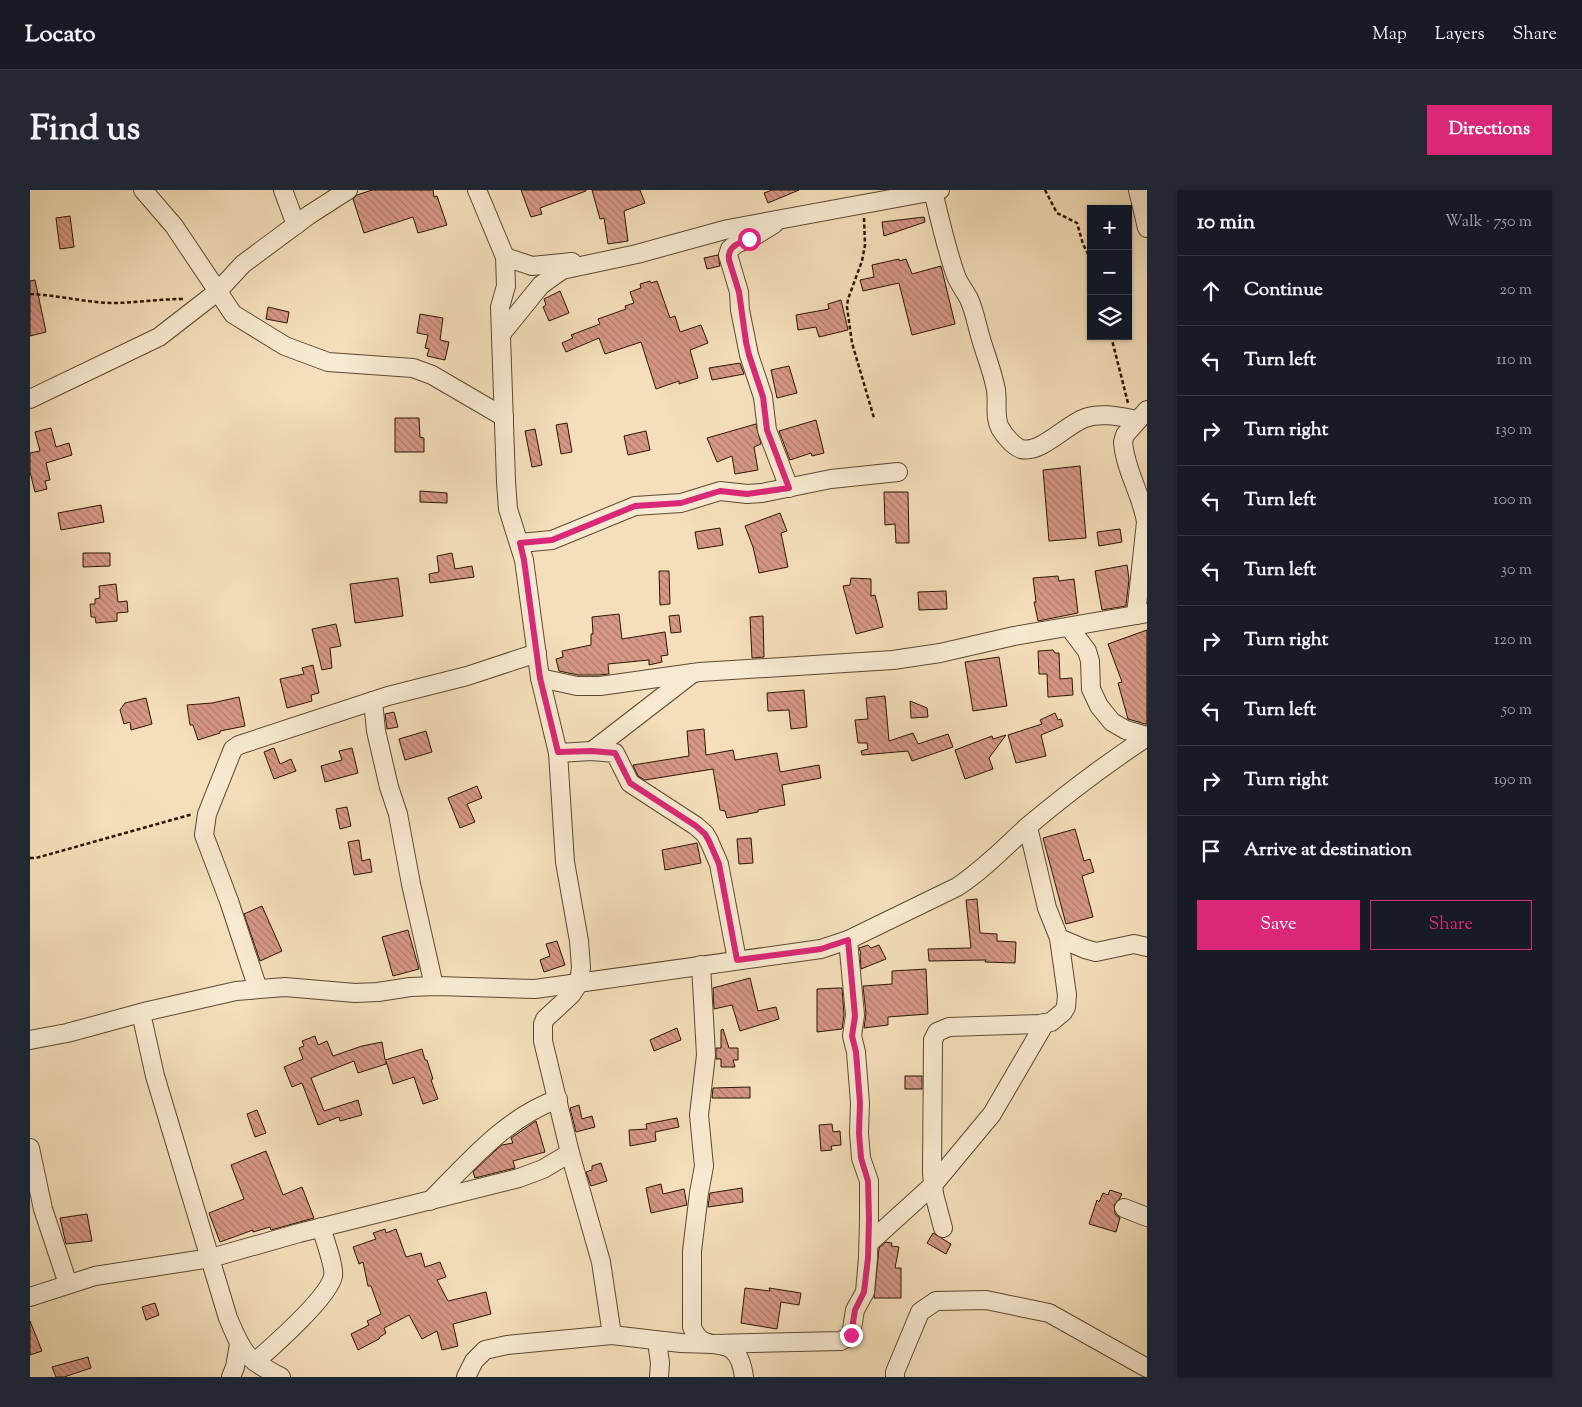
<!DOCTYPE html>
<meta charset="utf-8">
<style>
:root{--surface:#171b24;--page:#242831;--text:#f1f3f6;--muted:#9ea1a6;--line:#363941;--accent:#db2777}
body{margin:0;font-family:"Sorts Mill Goudy",serif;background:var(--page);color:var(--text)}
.controls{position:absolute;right:15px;top:15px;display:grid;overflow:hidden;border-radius:0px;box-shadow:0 1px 4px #0004}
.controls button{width:45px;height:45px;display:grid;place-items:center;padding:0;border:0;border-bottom:1px solid var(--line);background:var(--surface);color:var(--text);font:25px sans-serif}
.stop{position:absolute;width:15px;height:15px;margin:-11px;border:4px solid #db2777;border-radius:50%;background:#fff}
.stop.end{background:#db2777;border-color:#fff;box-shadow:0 1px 5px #0008}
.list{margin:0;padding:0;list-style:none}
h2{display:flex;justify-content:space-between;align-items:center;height:65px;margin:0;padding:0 20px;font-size:21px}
h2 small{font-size:16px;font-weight:400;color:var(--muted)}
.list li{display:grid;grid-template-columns:32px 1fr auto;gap:15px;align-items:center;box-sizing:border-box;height:70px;padding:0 20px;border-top:1px solid var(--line)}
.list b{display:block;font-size:19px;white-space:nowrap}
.list em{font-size:16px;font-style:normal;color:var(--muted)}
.actions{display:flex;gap:10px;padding:15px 20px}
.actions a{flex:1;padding:11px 0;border:1px solid var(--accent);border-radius:0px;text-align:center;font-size:18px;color:var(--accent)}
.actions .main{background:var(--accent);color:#fff}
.icon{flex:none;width:28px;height:28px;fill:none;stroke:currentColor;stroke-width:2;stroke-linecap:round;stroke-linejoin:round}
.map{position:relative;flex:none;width:1117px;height:1187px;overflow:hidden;border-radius:0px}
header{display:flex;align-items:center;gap:30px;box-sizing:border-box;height:70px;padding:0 25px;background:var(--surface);border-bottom:1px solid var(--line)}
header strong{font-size:24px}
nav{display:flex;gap:28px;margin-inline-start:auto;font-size:18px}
.intro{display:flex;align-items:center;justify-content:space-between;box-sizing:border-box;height:120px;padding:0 30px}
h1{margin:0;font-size:35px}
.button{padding:12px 22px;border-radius:0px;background:var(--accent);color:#fff;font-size:18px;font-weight:700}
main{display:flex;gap:30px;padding:0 30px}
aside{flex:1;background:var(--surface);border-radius:0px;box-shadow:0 1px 4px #0004}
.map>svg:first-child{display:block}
.building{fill:url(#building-back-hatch);stroke:#2b1702}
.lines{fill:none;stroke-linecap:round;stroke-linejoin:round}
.minor-casing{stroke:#5d4930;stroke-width:20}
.path{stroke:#2b1702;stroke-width:2.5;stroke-dasharray:4 2.5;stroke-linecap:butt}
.minor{stroke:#f8ead2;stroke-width:18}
.route{stroke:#db2777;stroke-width:6}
</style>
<header>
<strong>Locato</strong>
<nav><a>Map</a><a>Layers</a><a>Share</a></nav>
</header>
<div class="intro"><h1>Find us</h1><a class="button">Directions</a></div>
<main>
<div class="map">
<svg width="1117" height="1187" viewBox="0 0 1117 1187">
<defs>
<pattern id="building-back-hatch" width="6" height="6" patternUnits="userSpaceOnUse" patternTransform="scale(1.25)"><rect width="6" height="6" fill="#d79887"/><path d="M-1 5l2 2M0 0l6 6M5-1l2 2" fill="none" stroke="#af7b6c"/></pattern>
</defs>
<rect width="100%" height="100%" fill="#f4dfba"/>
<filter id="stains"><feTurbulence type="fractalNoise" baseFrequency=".004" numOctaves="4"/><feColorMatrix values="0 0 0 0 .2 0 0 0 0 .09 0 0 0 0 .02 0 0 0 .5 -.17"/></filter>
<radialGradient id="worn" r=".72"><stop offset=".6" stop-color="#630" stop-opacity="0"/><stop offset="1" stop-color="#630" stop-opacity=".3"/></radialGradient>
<g class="building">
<polygon points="342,0 403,0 404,7 407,6 417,35 388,43 383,27 334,43 323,9 327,5"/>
<polygon points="491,0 556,0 556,1 510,18 512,24 501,27"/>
<polygon points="562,0 610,0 615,13 594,21 598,51 578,54 574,28 570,29"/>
<polygon points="742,0 769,0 738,13 734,3"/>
<polygon points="40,26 44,57 30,59 26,28"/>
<polygon points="894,27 895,32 854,46 852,32"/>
<polygon points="688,65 690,76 677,79 674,68"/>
<polygon points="869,69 869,71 876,69 882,84 911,76 925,134 882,145 869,93 833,101 830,90 844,87 842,75"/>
<polygon points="5,90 16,142 0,146 0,91"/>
<polygon points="620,91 621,93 627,91 640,128 645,126 650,142 671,135 678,153 660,160 668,188 649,194 649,191 626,199 611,152 575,164 569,148 536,162 532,153 543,148 541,145 570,134 568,129 596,119 595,116 604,113 600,102 611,98 610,94"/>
<polygon points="530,101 539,123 519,131 513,117 516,115 514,109"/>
<polygon points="811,110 818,140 789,147 786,137 768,140 766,125 799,119 798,114"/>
<polygon points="238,117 259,122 257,133 236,129"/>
<polygon points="390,124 413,128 410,150 419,152 415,170 397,166 399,159 395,158 398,145 387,143"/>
<polygon points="710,173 714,184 682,190 679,178"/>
<polygon points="759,176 767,203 747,208 741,180"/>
<polygon points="365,228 389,228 390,247 394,248 394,262 365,262"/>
<polygon points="786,230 794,263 782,266 781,263 760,270 749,241"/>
<polygon points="537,233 542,262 531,264 526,235"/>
<polygon points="726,234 731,254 724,257 728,280 705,284 702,266 687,272 677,248"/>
<polygon points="21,238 26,257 39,253 42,265 16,273 20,290 15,291 17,299 5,302 0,282 0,263 10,261 5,242"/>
<polygon points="505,239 512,275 502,277 495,241"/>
<polygon points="616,241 620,260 598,265 594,246"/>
<polygon points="1050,276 1056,348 1019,351 1013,280"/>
<polygon points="390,301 417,303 417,313 390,312"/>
<polygon points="854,302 878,302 879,353 866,353 865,334 855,335"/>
<polygon points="71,315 74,332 31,340 28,323"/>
<polygon points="750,323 757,341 751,343 758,377 729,383 723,357 715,336"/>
<polygon points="690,338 693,355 668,359 665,342"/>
<polygon points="1090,339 1092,352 1069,356 1067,342"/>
<polygon points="53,363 80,363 80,376 53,377"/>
<polygon points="422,363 425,379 442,376 444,387 400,393 399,384 409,382 407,366"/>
<polygon points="1097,375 1099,389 1096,416 1072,420 1065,381"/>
<polygon points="629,381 639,381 640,414 630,415"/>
<polygon points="1028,386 1029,391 1044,389 1048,423 1008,431 1004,412 1006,412 1003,388"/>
<polygon points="368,388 373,426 325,433 320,394"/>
<polygon points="821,388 841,389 841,406 845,405 853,437 826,444 813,396 820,395"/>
<polygon points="86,394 88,412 97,411 98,422 87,423 87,431 66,433 65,427 61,427 60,414 65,414 65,409 70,408 69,396"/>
<polygon points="916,401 917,419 889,420 888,402"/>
<polygon points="589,424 592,449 635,442 638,465 631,466 632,472 619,475 619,470 578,474 579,484 569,485 548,485 529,481 526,469 533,467 532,461 561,455 561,444 563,444 562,427"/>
<polygon points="649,425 651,442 641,443 639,426"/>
<polygon points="733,426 734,467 722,468 720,427"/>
<polygon points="306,434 311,456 300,458 302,478 292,480 282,439"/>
<polygon points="1117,440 1117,534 1115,534 1098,529 1088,493 1092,492 1078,454"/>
<polygon points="1023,460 1025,463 1029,463 1030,489 1042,488 1043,505 1018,507 1017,484 1009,484 1008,461"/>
<polygon points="969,467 977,516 943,521 935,472"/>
<polygon points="283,475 289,503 281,505 282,511 257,518 250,489 274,484 272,478"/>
<polygon points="774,500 777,537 761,539 759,520 738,521 737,503"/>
<polygon points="855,506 859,551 883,543 888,554 918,544 923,557 882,571 878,561 832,565 831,561 838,559 837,553 828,553 825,530 838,529 836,508"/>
<polygon points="209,507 215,536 190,541 190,543 168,550 163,535 160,535 157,515 182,513"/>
<polygon points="116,508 122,534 101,540 100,532 94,534 90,520 95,513"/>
<polygon points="880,511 897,518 898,527 881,528"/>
<polygon points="364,522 368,537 357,539 355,524"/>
<polygon points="1025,523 1028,530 1031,529 1033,536 1011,545 1016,566 986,573 978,545 1012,534 1010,530"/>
<polygon points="674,539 676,565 703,560 705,570 747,563 750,582 789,575 791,588 752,595 755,615 728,620 728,622 697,628 695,621 690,620 683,579 615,590 608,586 603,575 659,566 657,541"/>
<polygon points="396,541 402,562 375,570 369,549"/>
<polygon points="976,545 959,568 963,579 935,589 925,560 962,546 963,549"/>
<polygon points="244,558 250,574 261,569 266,581 244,589 234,562"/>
<polygon points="322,558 328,583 295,592 291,576 312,570 309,561"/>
<polygon points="447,596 452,608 437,614 445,632 430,638 418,608"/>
<polygon points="317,617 321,636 310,639 306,619"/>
<polygon points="1045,639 1054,671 1060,669 1064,682 1052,686 1063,727 1036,734 1013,648"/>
<polygon points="721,648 723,673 709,674 707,649"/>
<polygon points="329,650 332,671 340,669 342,682 324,685 318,652"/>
<polygon points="667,653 671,673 635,680 632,660"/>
<polygon points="947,709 950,743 967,744 967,751 986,752 985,773 955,772 956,770 899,771 898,759 941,758 936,710"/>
<polygon points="232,716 252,761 230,771 214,724"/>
<polygon points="378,740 389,779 363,786 352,747"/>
<polygon points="527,751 535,775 514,782 510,770 520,766 516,754"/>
<polygon points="838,755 841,758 849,755 856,769 831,779 830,764 831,763 829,758"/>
<polygon points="896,779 898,824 858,827 858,835 834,838 836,824 833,796 862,794 862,781"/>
<polygon points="720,788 728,821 746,817 749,829 710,841 702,815 684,819 683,798"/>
<polygon points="808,798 812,798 814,825 812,839 787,842 787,799"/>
<polygon points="647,838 651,850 624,861 620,850"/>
<polygon points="693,839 699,858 708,858 708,870 703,870 705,877 691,877 691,869 686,869 686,858 691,858 691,840"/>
<polygon points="285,846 288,855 297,851 303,866 332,856 352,852 355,870 392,859 395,870 397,870 403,889 401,890 408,909 393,914 384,887 363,894 356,871 356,874 328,883 324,871 281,888 294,921 328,910 332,925 310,931 309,927 288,935 272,893 262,897 254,877 273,869 269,858 274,856 272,851"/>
<rect x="875" y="886" width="17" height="13"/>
<polygon points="720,897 720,908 682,908 683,898"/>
<polygon points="549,915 552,929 562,926 565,937 546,942 540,918"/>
<polygon points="227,920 236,943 225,947 217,924"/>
<polygon points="647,928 649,937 625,942 626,951 600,956 599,940 617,939 616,934"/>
<polygon points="506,931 515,962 483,971 485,978 445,988 443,982 466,960 472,955 483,953 481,948"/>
<polygon points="802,934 803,942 810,941 811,955 801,956 802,960 791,961 789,935"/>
<polygon points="236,961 253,1005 272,997 284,1028 241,1040 240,1037 223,1042 223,1040 190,1052 179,1023 214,1009 201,975"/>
<polygon points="571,973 577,991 561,996 556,982 562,980 562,976"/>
<polygon points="631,994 633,1004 654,999 657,1015 621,1023 616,998"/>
<polygon points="712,998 713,1012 678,1017 680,1003"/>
<polygon points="1080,1000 1092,1004 1090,1008 1084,1015 1085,1024 1090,1028 1086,1042 1059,1034 1067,1010 1069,1012 1073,1003 1078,1005"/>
<polygon points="57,1024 62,1051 36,1054 30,1028"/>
<polygon points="355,1039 356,1043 366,1039 376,1067 391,1063 395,1077 410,1072 416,1087 407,1090 418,1111 456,1102 461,1124 423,1134 428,1156 412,1160 407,1141 392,1149 379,1125 354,1138 356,1143 350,1147 349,1149 328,1160 321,1144 339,1135 337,1131 351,1124 341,1096 338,1096 333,1072 329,1074 323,1057 346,1049 343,1043"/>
<polygon points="903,1043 921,1054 916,1064 897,1053"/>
<polygon points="856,1052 862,1053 861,1056 869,1057 865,1078 871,1078 871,1108 844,1108 849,1058"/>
<polygon points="715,1098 740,1101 739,1098 771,1103 769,1115 751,1112 747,1139 711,1133"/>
<polygon points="125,1113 129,1125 116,1130 112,1117"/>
<polygon points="0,1131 12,1161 0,1165"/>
<polygon points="58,1167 61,1178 34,1187 26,1187 22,1177"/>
</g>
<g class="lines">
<g class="minor-casing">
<g id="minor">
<polyline points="113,0 144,36 203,124 255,156 298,172 383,178 402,185 474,227"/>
<polyline points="253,0 266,35"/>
<polyline points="447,0 475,67 476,96 470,117 476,292 478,319 494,370 510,488 528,563 535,672 549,751 551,777 549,793 541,805 515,829 513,834 513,851 540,963 571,1072 582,1145"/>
<polyline points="1108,0 1117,38"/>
<path d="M 903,1 C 910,30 916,58 926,86 C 929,94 935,101 939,109 C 945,122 947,136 951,149 C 956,166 963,183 966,200 C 968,213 964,226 970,238 C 974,245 983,256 991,259 C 1011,264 1037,234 1055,228 C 1072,222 1091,227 1108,230"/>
<polyline points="744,34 723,47 706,54 700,59 698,65 709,102 710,120 719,165 733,207 737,240 759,298"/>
<polyline points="475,67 502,76 542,72"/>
<polyline points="472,143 511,95 532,80 607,64 698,39 910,0"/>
<polyline points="0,209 129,147 187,102 213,74 279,25 318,0"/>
<polyline points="490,353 522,350 605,316 651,313 690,301 717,304 732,303 801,289 868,282"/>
<path d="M 1106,425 L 1116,332 C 1112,305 1095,280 1093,252 L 1095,245 L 1117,220"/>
<polyline points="1039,437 1057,461 1060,471 1061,499 1069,516 1082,532 1096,540 1117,546"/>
<polyline points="510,488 547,496 570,496 670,482 863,470 910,463 984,446 1117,423"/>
<polyline points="343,511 346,541 359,597 368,624 381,694 404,796"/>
<polyline points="562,561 663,483"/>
<polyline points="528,563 562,561 585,563 600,593 666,636 675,644 679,651 689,674 707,770"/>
<polyline points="1029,748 1055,759 1066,762 1104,754 1117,757"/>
<path d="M 671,775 L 676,865 L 669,925 L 674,976 L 669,1003 L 662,1061 L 662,1137 C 675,1171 707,1135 714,1187"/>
<polyline points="228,799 199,711 174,645 177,624 203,559 209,555 358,506 437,486 507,463"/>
<path d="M 111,823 L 125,886 L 198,1128 C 213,1164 216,1169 251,1187"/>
<path d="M 0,850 L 37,843 L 118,821 L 206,801 L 255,797 L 325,803 L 348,802 L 380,797 L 407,796 L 505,799 L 791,759 L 818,750 L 927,697 C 953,680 974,658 997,637 C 1035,605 1076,574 1117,547"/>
<polyline points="0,958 13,1019 38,1094"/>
<path d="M 400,1011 C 439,972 475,928 528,909"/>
<polyline points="1094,1018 1117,1027"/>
<polyline points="913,1038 904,1004 902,983 903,850 907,842 919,837 1009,834 1021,832 1033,822 1036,817 1037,805 1029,748 1017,718 998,637"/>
<polyline points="839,1053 903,995 962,924 1015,833"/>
<polyline points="0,1107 65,1086 181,1068 269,1043 489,988 513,979 540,963"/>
<polyline points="627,1151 630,1173 629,1187"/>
<path d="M 225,1172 C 242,1157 299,1107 303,1086 C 305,1078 294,1047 291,1037"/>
<polyline points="201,1187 205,1177 209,1154"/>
<polyline points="436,1187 444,1171 455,1160 477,1155 582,1145 651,1153 683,1154 811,1151 821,1145 825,1120 835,1102 838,1068 839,1029 839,991 831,968 829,943 830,913 826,862 822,846 825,825 818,750"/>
<polyline points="865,1187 865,1182 890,1122 906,1111 956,1110 1019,1123 1117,1178"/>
</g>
</g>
<g class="path">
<polyline points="1015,0 1027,23 1047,33 1053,54 1061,70"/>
<polyline points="834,28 835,55 832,71 818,109 817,117 822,153 844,228"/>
<path d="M 0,104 C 27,105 53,112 81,113 C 105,113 129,109 154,109"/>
<polyline points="1081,146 1098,213"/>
<polyline points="0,668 6,668 163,624"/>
</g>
<use href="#minor" class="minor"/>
</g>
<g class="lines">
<path class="route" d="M 719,49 C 708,53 697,57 699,70 L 709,102 L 716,152 L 719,165 L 733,207 L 737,240 L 759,298 L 717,304 L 690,301 L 651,313 L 605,316 L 522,350 L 490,353 L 494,370 L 510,488 L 528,562 L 562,561 L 585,563 L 600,593 L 666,636 L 675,644 L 679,651 L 689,674 L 707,770 L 791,759 L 818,750 L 825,826 L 822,846 L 826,862 L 830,913 L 829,943 L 831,968 L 838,991 L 839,1029 L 838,1068 L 834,1102 L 825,1120 L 821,1145"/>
</g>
<rect width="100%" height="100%" filter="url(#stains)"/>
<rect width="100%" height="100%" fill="url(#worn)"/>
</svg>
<div class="controls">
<button>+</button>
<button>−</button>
<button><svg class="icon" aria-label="layers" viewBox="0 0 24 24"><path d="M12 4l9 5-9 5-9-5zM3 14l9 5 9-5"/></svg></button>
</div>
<div class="stop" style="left:719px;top:49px"></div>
<div class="stop end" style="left:821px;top:1145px"></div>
</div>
<aside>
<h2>10 min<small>Walk · 750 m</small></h2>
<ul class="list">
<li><svg class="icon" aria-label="ahead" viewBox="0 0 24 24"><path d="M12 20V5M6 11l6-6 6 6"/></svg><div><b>Continue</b></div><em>20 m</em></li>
<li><svg class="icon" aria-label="left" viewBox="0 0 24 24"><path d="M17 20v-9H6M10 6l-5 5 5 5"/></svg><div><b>Turn left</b></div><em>110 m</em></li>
<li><svg class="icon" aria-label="right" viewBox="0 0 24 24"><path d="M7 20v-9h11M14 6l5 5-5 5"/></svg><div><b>Turn right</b></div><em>130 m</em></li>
<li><svg class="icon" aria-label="left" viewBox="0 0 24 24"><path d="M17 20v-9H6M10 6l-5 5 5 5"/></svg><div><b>Turn left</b></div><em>100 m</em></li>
<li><svg class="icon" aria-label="left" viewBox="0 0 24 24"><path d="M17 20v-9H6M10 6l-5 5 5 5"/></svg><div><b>Turn left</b></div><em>30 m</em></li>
<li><svg class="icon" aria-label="right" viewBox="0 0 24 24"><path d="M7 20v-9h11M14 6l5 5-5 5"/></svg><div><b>Turn right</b></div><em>120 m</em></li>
<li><svg class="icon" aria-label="left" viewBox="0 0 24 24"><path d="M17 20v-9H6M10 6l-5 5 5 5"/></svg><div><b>Turn left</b></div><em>50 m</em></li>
<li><svg class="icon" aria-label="right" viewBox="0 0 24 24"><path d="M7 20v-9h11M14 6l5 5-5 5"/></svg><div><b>Turn right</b></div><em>190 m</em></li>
<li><svg class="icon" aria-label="arrive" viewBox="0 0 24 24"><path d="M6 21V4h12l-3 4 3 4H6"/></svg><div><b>Arrive at destination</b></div></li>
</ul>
<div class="actions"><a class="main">Save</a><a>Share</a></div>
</aside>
</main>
